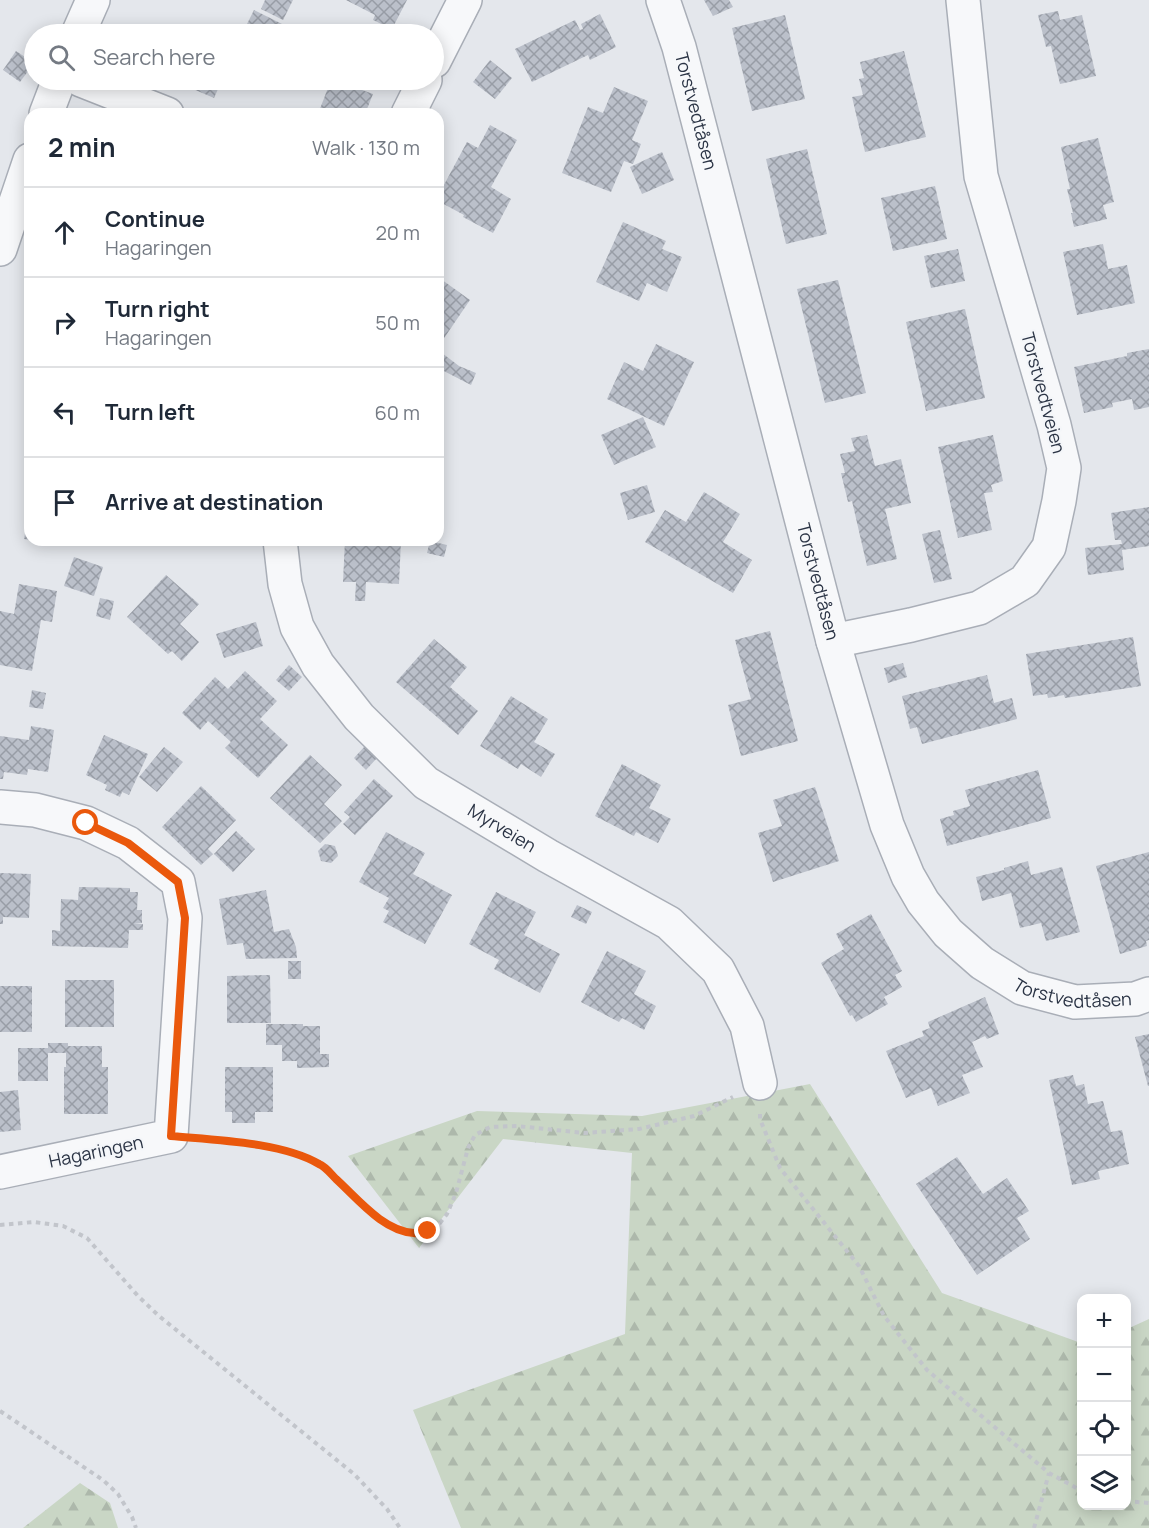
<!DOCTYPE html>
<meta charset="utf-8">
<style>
:root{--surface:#fff;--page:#f6f6f7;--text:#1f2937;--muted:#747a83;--line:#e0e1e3}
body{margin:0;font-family:Manrope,sans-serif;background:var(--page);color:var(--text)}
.controls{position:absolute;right:18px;bottom:18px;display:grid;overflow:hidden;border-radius:12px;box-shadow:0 3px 15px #0003}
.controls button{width:54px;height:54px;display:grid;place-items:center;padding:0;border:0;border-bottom:2px solid var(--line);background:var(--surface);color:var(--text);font:30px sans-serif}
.stop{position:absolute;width:18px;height:18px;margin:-14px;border:4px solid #ea580c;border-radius:50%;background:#fff}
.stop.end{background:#ea580c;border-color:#fff;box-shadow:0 2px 6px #0008}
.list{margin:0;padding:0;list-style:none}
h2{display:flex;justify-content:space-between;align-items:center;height:78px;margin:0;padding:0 24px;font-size:26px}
h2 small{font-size:20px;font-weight:400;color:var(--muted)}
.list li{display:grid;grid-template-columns:39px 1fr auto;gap:18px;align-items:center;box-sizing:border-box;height:90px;padding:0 24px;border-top:2px solid var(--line)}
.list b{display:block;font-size:22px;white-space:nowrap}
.list p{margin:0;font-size:20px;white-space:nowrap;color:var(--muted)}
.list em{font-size:20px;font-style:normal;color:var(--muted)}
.icon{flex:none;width:33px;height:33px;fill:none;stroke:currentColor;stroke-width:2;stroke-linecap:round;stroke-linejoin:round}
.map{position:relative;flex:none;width:1149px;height:1528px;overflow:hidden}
.search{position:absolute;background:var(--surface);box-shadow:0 3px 15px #0003;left:24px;top:24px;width:420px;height:66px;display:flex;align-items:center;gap:15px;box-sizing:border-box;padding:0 21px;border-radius:33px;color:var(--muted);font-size:22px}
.panel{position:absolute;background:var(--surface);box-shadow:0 3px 15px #0003;left:24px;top:108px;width:420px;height:438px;border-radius:18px}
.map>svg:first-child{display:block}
.forest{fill:url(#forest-firs)}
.building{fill:url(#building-cross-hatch)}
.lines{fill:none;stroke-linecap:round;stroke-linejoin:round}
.minor-casing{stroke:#a9aeb7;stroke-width:36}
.path{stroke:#c2c5cb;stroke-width:4;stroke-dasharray:4.5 4.5;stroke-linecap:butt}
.minor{stroke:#f7f8fa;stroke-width:33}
.route{stroke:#ea580c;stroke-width:8}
.labels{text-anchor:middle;stroke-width:4.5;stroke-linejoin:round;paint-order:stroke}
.street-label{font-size:18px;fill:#2b3445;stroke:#f4f6f9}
</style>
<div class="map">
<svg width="1149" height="1528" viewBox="0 0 1149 1528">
<defs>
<pattern id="forest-firs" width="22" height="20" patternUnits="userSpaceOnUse" patternTransform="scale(1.5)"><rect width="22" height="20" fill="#c9d6c5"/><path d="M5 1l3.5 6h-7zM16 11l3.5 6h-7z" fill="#adb8ab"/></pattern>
<pattern id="building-cross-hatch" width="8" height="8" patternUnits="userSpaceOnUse" patternTransform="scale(1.5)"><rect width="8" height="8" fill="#bbc0ca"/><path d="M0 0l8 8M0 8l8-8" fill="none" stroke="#989da6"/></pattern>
</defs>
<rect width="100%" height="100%" fill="#e4e7ec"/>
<g class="forest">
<polygon points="810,1084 942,1293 1081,1343 1082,1506 1126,1506 1127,1329 1149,1319 1149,1528 461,1528 413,1410 625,1334 632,1153 503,1139 419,1248 348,1156 477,1111 642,1116"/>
<polygon points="80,1483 110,1503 118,1528 23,1528"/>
</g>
<g class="building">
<polygon points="265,0 293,0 283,20 261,9"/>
<polygon points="346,0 407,0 392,29 373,20 375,15"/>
<polygon points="704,0 729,0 733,7 713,16"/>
<polygon points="254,10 282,24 277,34 242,34"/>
<polygon points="1058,11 1060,20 1082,15 1096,76 1060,84 1051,46 1046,47 1038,15"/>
<polygon points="600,14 616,47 590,60 588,55 532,82 515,49 575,20 580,30 583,29 581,24"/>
<polygon points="785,15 805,99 752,111 732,28"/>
<polygon points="302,24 327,34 291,34 292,32 297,34"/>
<polygon points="196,28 209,34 193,34"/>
<polygon points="16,51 34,63 20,82 3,70"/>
<polygon points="904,51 926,137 865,152 852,97 863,95 859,79 864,78 860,62"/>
<polygon points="490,60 512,78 495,99 473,82"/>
<polygon points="172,80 222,80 214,98"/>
<polygon points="331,80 335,80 373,94 365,114 318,114"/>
<polygon points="614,87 648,101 632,140 641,144 633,164 624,161 611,192 562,173 588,107 603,113"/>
<polygon points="490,125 517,140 491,187 511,199 493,233 463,217 464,215 438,201 438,196 467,142 478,148"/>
<polygon points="1098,138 1114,202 1103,205 1107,219 1074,227 1071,213 1073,213 1067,189 1070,189 1061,147"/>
<polygon points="807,149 827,234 786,244 766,159"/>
<polygon points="662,152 674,180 642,194 630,167"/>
<polygon points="935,186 947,239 893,251 881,198"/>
<polygon points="623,222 666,241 662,249 682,257 667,292 647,283 639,301 596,282"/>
<polygon points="1103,244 1108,269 1127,265 1135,303 1077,315 1063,252"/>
<polygon points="958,249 965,281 931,288 924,256"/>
<polygon points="438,277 470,300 438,347"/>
<polygon points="838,280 866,393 825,403 797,289"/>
<polygon points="965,309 985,398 926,411 906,322"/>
<polygon points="656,344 694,362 664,426 607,399 624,362 643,371"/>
<polygon points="1149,349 1149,407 1134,410 1132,399 1112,403 1113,407 1084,413 1074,367 1127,356 1127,353"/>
<polygon points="438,350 459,366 476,373 471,385 438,368"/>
<polygon points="643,417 656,447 614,465 601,435"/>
<polygon points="867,435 875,466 901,459 911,503 885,509 897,559 867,566 852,501 848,502 841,473 845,473 840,454 855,451 851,438"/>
<polygon points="993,435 1003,481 991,485 993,492 984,493 992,530 958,538 938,447"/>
<polygon points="647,485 655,512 628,520 620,493"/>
<polygon points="704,492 740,514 723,542 752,560 733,593 645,542 665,510 686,522"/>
<polygon points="1149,507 1149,546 1122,550 1124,570 1088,575 1085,548 1122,544 1121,540 1115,540 1111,513"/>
<polygon points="29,513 30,513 30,540 24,539"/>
<polygon points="940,530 952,579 934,583 922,534"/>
<polygon points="38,540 64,540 63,546 38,541"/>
<polygon points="345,540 401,540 399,584 366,582 365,601 355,601 356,582 343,582"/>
<polygon points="430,541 447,545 444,557 427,553"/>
<polygon points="74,557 103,567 94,596 64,586"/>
<polygon points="166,575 199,604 180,624 199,642 182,661 172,651 168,654 127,617"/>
<polygon points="19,584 57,591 52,622 41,620 32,671 0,665 0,611 14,614"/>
<polygon points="100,598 114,601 110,620 96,616"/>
<polygon points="256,622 263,646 224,658 216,634"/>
<polygon points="770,631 798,741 741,756 728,705 751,699 735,640"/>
<polygon points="1133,637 1141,686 1065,698 1064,695 1048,698 1047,694 1033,696 1026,654"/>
<polygon points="434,639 467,667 450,687 478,711 458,735 396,682"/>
<polygon points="903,663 907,677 888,683 884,668"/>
<polygon points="289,665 302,677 289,691 276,680"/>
<polygon points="245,671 277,701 260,719 288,745 258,778 225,748 231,742 208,721 200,730 182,713 215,677 228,689"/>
<polygon points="987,675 994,703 1012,698 1017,719 922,744 917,727 910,729 902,696"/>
<polygon points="32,690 46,693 43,709 29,707"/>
<polygon points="511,696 548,719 534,742 555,754 541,777 521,764 518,769 480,746"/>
<polygon points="31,726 54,730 48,772 28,769 27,775 4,772 3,779 0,779 0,736 29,740"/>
<polygon points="104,735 148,754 129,795 122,792 120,797 105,790 107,785 86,775"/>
<polygon points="365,746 377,758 366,770 354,758"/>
<polygon points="164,747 183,762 157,792 139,777"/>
<polygon points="310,755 342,785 324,804 342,821 320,843 270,798"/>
<polygon points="622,764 661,785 649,808 671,819 658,843 636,832 634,836 595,816"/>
<polygon points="1038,770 1051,818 947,846 940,819 954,815 953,811 970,806 965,790"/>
<polygon points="374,779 393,796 355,835 343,824 350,817 344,812"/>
<polygon points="201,786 236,820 208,849 213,854 201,865 162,827"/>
<polygon points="815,787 839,861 773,882 758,833 782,826 773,800"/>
<polygon points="236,831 255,849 233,872 214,854"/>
<polygon points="386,832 425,853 413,874 452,895 425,944 383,922 389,911 383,908 389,898 359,882"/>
<polygon points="325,844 335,846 338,856 331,863 321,861 318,851"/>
<polygon points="1149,852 1149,940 1146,941 1147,946 1120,954 1096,866"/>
<polygon points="1028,861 1031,875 1062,867 1080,932 1046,941 1041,923 1020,928 1011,893 982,901 976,877 1004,870 1004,868"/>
<polygon points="0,873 31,874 29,918 3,917 3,924 0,924"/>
<polygon points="79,887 130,888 130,892 138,892 137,910 142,910 142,923 133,924 143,924 143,930 129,930 128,948 52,946 52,930 60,931 61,899 78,900"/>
<polygon points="266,890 274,932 289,929 296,947 297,958 246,959 243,943 227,945 219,899"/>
<polygon points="496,892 536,912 524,935 560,954 540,993 494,969 499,960 469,944"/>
<polygon points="577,905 592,912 586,924 571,917"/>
<polygon points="871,914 902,971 895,975 902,987 884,997 888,1004 856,1022 852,1015 850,1016 821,963 844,949 836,934"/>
<polygon points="607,951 646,971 634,994 656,1006 644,1030 622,1018 619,1022 581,1002"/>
<rect x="288" y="961" width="13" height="18"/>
<polygon points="270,975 271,1023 227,1023 227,976"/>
<rect x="65" y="980" width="49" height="47"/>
<rect x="0" y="986" width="32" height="46"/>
<polygon points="985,997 999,1034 987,1039 985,1036 972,1042 983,1067 962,1075 970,1093 938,1106 931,1088 906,1098 886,1051 924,1036 922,1031 930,1028 928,1022"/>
<polygon points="266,1024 303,1024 303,1026 320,1026 320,1054 329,1054 329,1067 297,1068 297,1061 282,1061 282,1045 266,1045"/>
<polygon points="1149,1034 1149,1086 1148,1086 1135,1037"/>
<polygon points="48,1043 68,1043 68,1046 102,1046 102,1067 108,1067 108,1114 64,1114 64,1067 66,1067 66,1053 48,1053 48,1081 18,1081 18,1048 48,1048"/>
<polygon points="225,1067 273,1067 273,1112 255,1112 255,1123 232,1123 232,1112 225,1112"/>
<polygon points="1073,1075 1076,1086 1084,1084 1088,1104 1103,1101 1111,1132 1122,1130 1129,1164 1098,1171 1100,1179 1072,1185 1049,1080"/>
<polygon points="18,1090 21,1130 0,1132 0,1092"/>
<polygon points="957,1157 983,1194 1007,1178 1029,1211 1017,1218 1030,1239 977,1275 916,1184"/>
</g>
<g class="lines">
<g class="minor-casing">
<g id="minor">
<path id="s1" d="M 663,0 L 679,47 L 833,641 L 887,825 L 908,876 L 923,902 L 948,933 L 982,963 L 1022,988 L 1075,1002 L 1135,999 L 1149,994"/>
<polyline points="78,34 93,0"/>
<polyline points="434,61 465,0"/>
<polyline points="81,80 167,114"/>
<polyline points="46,114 59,80"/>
<polyline points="408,114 425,80"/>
<polyline points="0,249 30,160"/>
<path id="s2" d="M 280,540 L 285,584 L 297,627 L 318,665 L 359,717 L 426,783 L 548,856 L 669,923 L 718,970 L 747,1026 L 760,1083"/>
<polyline points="833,641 911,625 979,608 1025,581 1049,547 1059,501 1064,468 1054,425 981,176 963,0"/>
<polyline points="0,807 35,810 86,823 128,843 178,882 185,918 171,1136 0,1172"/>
</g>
</g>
<g class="path">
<polyline points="760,1114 760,1119 780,1168 859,1266 884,1316 927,1370 1049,1473 1082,1491"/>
<polyline points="201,1139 271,1147 300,1155 321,1165 380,1221 398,1230 415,1234 428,1231 440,1223 447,1214 456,1193 468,1148 475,1135 490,1127 517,1126 584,1133 639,1129 694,1116 733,1097"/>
<polyline points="0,1225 34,1222 63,1226 87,1238 138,1296 159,1316 354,1474 387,1509 400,1528"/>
<polyline points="0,1411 103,1480 118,1494 132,1517 136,1528"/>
<polyline points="1126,1501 1149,1503"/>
<polyline points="1034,1528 1049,1473"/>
</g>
<use href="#minor" class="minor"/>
</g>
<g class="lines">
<path class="route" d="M 86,823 L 128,843 L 178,882 L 185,918 L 171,1136 C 214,1140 282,1142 319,1164 C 326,1167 331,1174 336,1179 C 358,1199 383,1231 414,1233 C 418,1234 423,1232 428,1231"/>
</g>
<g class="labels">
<g class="street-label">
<text dy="6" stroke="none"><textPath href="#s1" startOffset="116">Torstvedtåsen</textPath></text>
<text transform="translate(1043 393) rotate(75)" y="6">Torstvedtveien</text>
<text dy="6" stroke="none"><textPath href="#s1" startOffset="602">Torstvedtåsen</textPath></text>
<text dy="6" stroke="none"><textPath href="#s2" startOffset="381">Myrveien</textPath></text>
<text dy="6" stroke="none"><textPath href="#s1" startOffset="1124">Torstvedtåsen</textPath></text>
<text transform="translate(96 1152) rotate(-12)" y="6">Hagaringen</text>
</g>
</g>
</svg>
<div class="controls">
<button>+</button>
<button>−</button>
<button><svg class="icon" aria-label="locate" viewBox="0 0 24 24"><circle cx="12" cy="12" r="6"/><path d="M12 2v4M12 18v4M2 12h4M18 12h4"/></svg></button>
<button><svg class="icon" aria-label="layers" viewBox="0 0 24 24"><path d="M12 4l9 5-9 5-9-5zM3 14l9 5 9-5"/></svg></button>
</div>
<div class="stop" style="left:86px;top:823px"></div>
<div class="stop end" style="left:428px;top:1231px"></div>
<div class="search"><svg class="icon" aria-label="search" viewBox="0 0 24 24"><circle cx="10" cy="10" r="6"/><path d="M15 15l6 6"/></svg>Search here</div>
<section class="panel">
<h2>2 min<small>Walk · 130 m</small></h2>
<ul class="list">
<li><svg class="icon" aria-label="ahead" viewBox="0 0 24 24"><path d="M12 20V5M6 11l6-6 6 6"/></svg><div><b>Continue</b><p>Hagaringen</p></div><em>20 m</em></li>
<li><svg class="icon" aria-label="right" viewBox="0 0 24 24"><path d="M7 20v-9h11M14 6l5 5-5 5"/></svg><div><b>Turn right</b><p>Hagaringen</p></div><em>50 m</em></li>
<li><svg class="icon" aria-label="left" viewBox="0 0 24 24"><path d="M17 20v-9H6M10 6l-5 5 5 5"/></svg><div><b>Turn left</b></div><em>60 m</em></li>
<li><svg class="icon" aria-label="arrive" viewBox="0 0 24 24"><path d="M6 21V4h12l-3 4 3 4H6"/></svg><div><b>Arrive at destination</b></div></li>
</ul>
</section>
</div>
